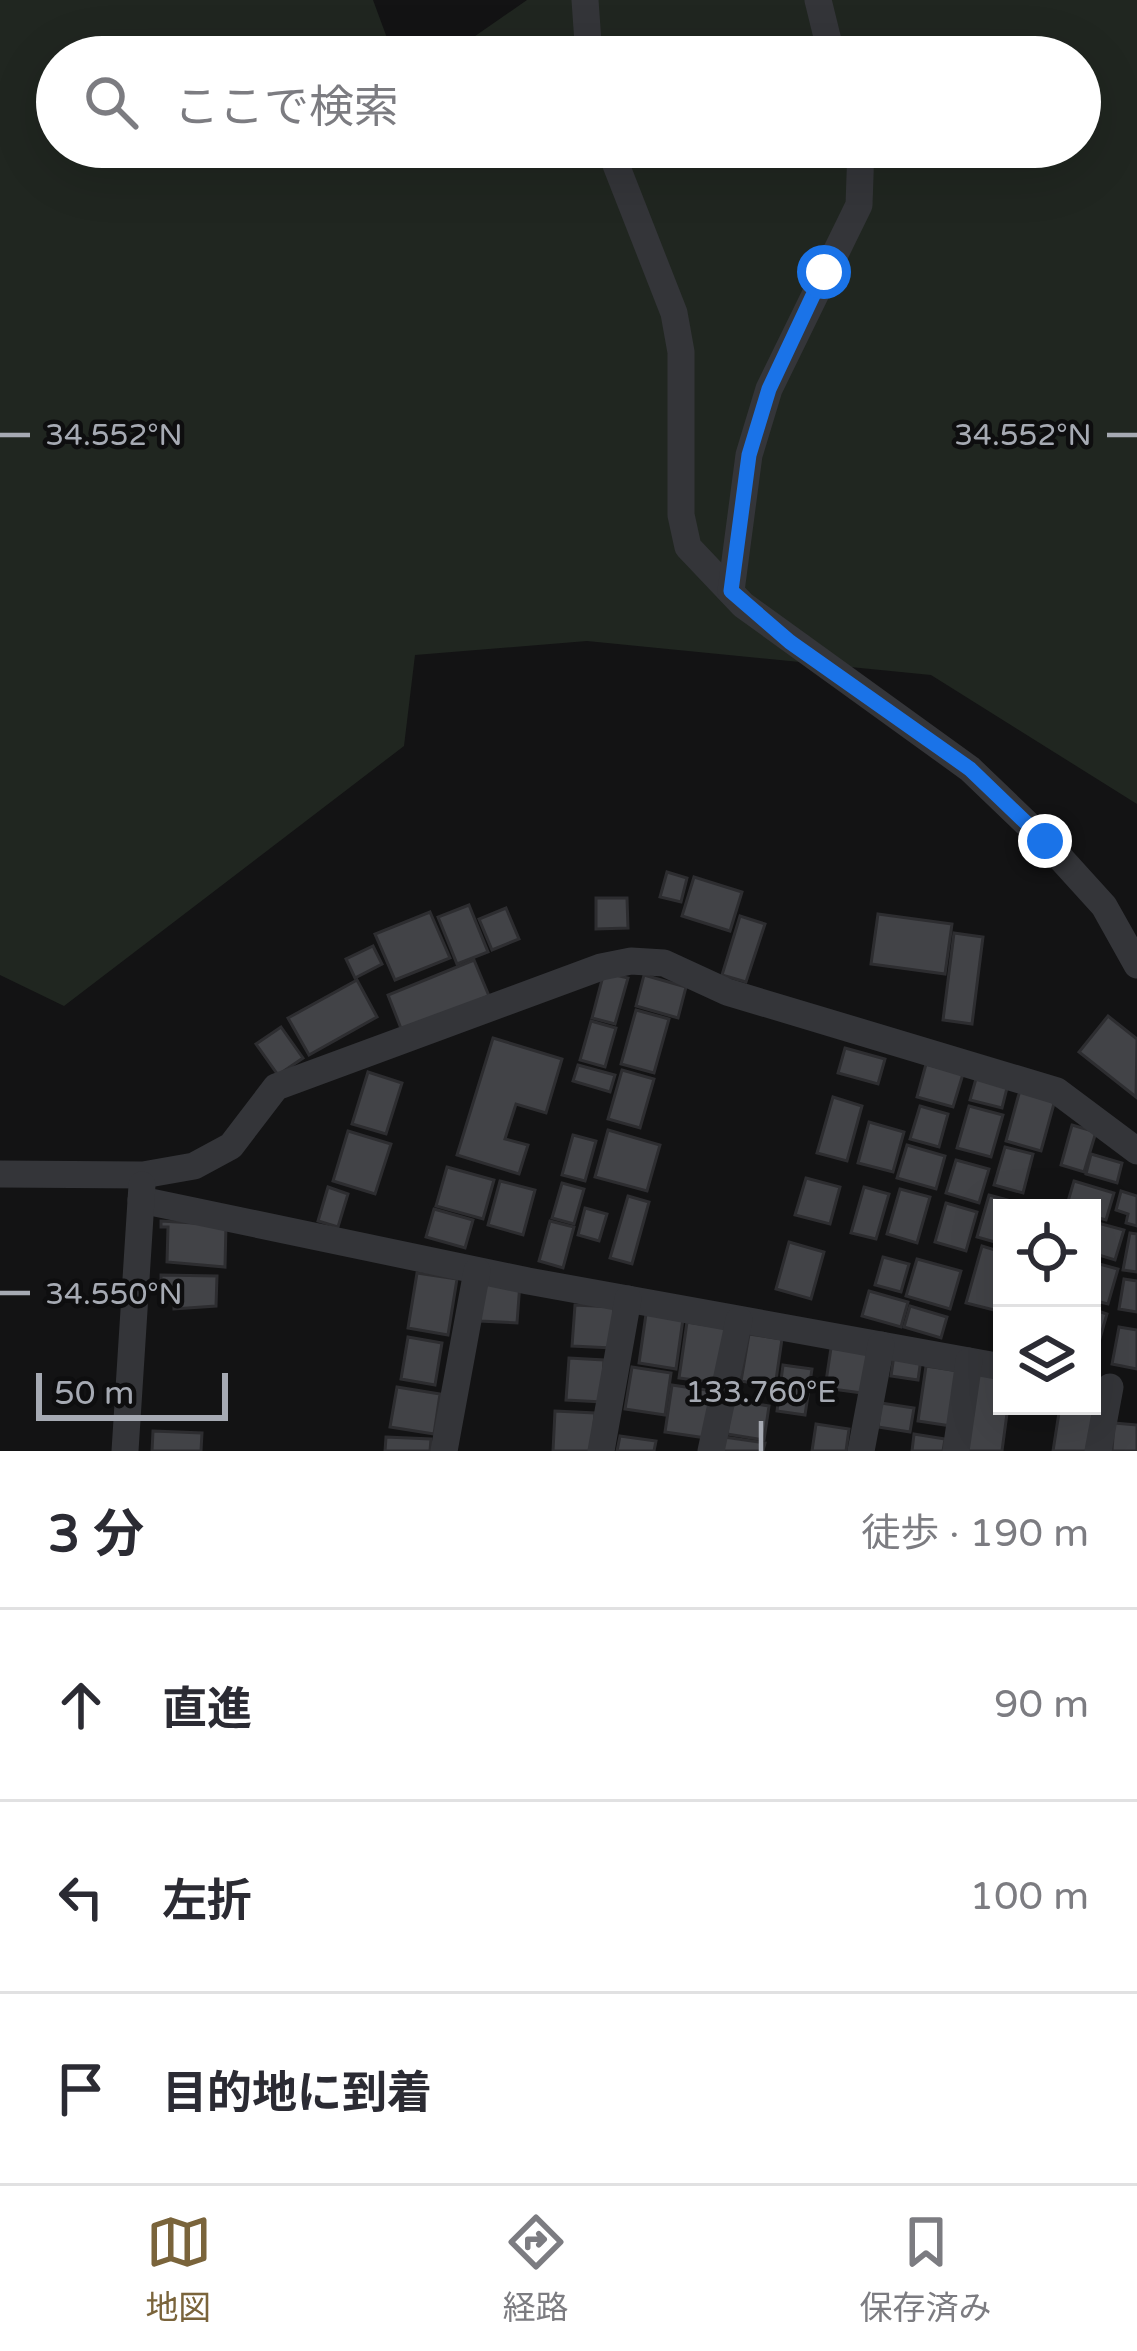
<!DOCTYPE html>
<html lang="ja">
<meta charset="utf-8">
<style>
:root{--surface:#fff;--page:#f2f2f3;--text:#2b2b33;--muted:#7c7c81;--line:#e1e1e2;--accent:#7a643b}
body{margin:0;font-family:"Varela Round","Noto Sans JP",sans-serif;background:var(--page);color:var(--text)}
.controls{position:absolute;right:36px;bottom:36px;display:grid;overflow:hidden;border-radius:0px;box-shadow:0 12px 48px #0002}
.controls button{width:108px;height:108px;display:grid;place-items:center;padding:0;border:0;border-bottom:3px solid var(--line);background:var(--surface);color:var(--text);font:60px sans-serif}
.scale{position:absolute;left:36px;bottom:30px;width:192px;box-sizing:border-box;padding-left:12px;border:6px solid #a6aab3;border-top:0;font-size:33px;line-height:42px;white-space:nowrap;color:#a6aab3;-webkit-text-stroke:9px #0e0e0f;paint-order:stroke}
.stop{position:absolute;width:36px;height:36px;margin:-27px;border:9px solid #1a73e8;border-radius:50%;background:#fff}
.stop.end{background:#1a73e8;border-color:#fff;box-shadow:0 3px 12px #0008}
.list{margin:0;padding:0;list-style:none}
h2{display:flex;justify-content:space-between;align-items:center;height:156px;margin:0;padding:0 48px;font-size:51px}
h2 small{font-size:39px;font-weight:400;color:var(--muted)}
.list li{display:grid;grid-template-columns:78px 1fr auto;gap:36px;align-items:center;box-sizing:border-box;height:192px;padding:0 48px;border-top:3px solid var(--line)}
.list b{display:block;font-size:45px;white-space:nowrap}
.list em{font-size:39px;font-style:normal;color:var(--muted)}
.icon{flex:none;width:66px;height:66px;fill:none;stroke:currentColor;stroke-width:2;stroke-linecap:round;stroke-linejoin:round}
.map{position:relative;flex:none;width:1137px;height:1451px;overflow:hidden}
.search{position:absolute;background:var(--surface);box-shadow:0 12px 48px #0002;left:36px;right:36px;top:36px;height:132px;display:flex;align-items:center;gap:30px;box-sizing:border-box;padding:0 42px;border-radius:66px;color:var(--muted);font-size:45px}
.sheet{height:732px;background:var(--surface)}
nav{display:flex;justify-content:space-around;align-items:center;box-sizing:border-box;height:168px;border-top:3px solid var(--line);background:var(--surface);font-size:33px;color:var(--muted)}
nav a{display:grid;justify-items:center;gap:6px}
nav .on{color:var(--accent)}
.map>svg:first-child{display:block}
.green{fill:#202620}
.building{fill:#424347;stroke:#2d2d30;stroke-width:3}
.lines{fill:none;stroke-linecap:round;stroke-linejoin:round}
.street{stroke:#343539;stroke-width:27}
.route{stroke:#1a73e8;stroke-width:15}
.ticks{fill:none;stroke:#a6aab3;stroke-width:4.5}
.ticks-label{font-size:30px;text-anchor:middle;fill:#a6aab3;stroke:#0e0e0f;stroke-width:9;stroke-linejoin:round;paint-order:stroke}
</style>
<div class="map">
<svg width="1137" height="1451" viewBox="0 0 1137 1451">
<rect width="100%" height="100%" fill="#131314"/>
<polygon class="green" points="0,0 373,0 394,57 57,57 57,147 1080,147 1080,57 445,57 527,0 1137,0 1137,804 931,675 587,641 415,655 404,746 64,1006 0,975"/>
<g class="building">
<polygon points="667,872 687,878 681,902 660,897"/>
<polygon points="694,877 742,892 730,931 682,916"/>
<polygon points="596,898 627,898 628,928 596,929"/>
<polygon points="469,905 488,952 457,964 438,917"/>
<polygon points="506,908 519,939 492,950 479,919"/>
<polygon points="430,912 450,958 395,980 375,934"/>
<polygon points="878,914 952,924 945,974 871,964"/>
<polygon points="740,916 765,924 746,982 722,975"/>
<polygon points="954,933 983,937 972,1024 943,1020"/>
<polygon points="373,946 382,964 355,978 346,959"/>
<polygon points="474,960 489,996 402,1031 388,995"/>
<polygon points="604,972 628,978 615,1024 592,1018"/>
<polygon points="644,975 686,987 678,1018 636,1006"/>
<polygon points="357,980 377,1017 309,1055 288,1018"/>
<polygon points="636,1010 669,1019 654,1073 621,1064"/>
<polygon points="1108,1016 1137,1039 1136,1097 1079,1052"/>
<polygon points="591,1021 616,1028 605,1067 580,1060"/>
<polygon points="281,1027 303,1058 278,1075 256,1044"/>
<polygon points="493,1038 562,1059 546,1113 516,1104 505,1139 528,1145 519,1174 457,1155"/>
<polygon points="845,1048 885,1059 878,1084 838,1073"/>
<polygon points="926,1064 963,1074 953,1107 917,1097"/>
<polygon points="578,1065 615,1075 610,1092 573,1081"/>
<polygon points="622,1070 654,1079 640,1128 608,1119"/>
<polygon points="368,1072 402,1083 386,1134 352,1124"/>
<polygon points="977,1075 1008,1084 1002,1108 970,1100"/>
<polygon points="1020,1090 1055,1100 1041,1151 1006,1141"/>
<polygon points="833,1097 862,1106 847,1161 817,1153"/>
<polygon points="920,1106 948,1114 939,1147 910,1139"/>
<polygon points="969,1106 1003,1115 991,1157 957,1148"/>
<polygon points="869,1122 904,1132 893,1172 858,1163"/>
<polygon points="1072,1125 1096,1132 1084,1172 1061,1165"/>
<polygon points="608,1130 660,1145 647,1191 595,1177"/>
<polygon points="348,1131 391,1144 375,1194 333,1181"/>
<polygon points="573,1135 596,1141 585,1181 562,1175"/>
<polygon points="907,1145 945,1156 936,1189 897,1178"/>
<polygon points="1005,1147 1033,1154 1023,1193 994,1185"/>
<polygon points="1091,1154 1122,1163 1117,1183 1086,1174"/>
<polygon points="956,1160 989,1169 979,1203 946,1193"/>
<polygon points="447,1167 494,1180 483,1219 436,1206"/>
<polygon points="806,1178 840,1187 830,1224 795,1215"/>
<polygon points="500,1181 535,1190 523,1235 488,1225"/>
<polygon points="1074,1181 1114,1193 1106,1220 1092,1216 1092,1208 1066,1208"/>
<polygon points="562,1183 584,1189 574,1224 552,1218"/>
<polygon points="328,1187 348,1194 338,1227 318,1221"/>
<polygon points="864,1187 889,1194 876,1239 851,1233"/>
<polygon points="900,1189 930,1197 917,1243 887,1234"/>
<polygon points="1121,1191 1137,1196 1137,1226 1126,1223 1128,1214 1116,1210"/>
<polygon points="989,1195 1022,1204 1021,1208 1002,1208 1002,1244 977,1237"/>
<polygon points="628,1196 649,1202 632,1264 610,1258"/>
<polygon points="946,1203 977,1212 966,1251 935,1242"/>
<polygon points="585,1208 607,1214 599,1241 578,1235"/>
<polygon points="434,1209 473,1220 465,1248 426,1237"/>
<polygon points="161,1221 226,1225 225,1267 167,1262 168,1227 161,1227"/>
<polygon points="550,1221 574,1227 563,1268 539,1261"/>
<polygon points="1098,1223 1124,1230 1115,1260 1092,1253"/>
<polygon points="1130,1233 1137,1234 1137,1272 1123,1270"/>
<polygon points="789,1242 824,1252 811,1299 776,1289"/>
<polygon points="982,1246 1002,1252 1002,1312 966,1303"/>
<polygon points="883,1257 909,1264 901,1292 875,1285"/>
<polygon points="917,1259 961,1271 950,1309 906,1296"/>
<polygon points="1092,1262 1118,1269 1108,1304 1092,1300"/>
<polygon points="417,1273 457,1279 448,1335 408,1328"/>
<polygon points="161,1275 217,1276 216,1306 174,1309 174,1297 161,1296"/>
<polygon points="1124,1279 1137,1281 1137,1312 1119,1309"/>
<polygon points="482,1281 520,1283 517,1323 480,1321"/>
<polygon points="869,1291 908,1302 901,1327 862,1316"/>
<polygon points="575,1305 614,1307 612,1348 572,1346"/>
<polygon points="910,1306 947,1317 941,1338 904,1327"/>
<polygon points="1092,1309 1107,1314 1092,1366"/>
<polygon points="646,1314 683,1319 676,1369 639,1363"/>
<polygon points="687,1322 726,1328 718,1383 679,1378"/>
<polygon points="1119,1327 1137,1330 1137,1369 1112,1364"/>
<polygon points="749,1334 782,1339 775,1387 741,1381"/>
<polygon points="408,1337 442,1343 435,1385 401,1379"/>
<polygon points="831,1348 868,1353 862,1393 825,1388"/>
<polygon points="894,1355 921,1359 918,1380 891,1376"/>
<polygon points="569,1358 604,1360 602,1402 566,1400"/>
<polygon points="783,1365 812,1369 805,1415 777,1411"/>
<polygon points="926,1366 959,1371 951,1426 918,1421"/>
<polygon points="632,1367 671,1373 665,1415 625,1409"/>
<polygon points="977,1371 1002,1375 1002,1406 1008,1406 1002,1451 965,1451"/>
<polygon points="672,1385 713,1391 706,1438 665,1432"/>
<polygon points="397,1387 440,1394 434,1434 390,1427"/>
<polygon points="1092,1396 1096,1396 1088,1451 1053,1451 1060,1406 1092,1406"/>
<polygon points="732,1400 769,1406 764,1440 727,1434"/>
<polygon points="881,1403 914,1408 910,1432 878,1427"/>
<polygon points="555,1411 595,1413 592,1451 553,1451"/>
<polygon points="1114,1423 1137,1425 1137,1451 1112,1451"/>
<polygon points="816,1424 849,1429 846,1451 812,1451"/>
<polygon points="153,1431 202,1433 201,1451 152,1451"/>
<polygon points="914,1434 945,1439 943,1451 912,1451"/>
<polygon points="620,1436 656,1441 654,1451 617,1451"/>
<polygon points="386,1437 431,1439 430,1451 385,1451"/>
<polygon points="724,1437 765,1443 763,1451 722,1451"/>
</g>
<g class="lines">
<g class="street">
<polyline points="585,0 589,57"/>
<polyline points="818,0 832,57"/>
<polyline points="609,147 674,313 681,352 681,515 688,547 743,605 970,769 1045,841 1104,906 1137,965"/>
<polyline points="731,591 749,455 769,389 859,205 861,147"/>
<polyline points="0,1174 143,1175 194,1166 231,1146 276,1087 601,967 631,961 664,963 727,992 1057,1091 1137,1151"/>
<polyline points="141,1200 528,1281 1002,1367"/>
<polyline points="125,1451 142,1185"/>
<polyline points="444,1451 477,1271"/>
<polyline points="601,1451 628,1299"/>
<polyline points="711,1451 739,1320"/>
<polyline points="861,1451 881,1345"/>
<polyline points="956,1451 969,1361"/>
<polyline points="1098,1451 1110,1387"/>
</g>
</g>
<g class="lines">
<polyline class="route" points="824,272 769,389 749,455 731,591 790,642 970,769 1045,841"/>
</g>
<path class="ticks" d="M 0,435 L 30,435M 1107,435 L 1137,435M 0,1293 L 30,1293M 761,1421 L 761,1451"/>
<g class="ticks-label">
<text x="114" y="445">34.552°N</text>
<text x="1023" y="445">34.552°N</text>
<text x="114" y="1304">34.550°N</text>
<text x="761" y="1402">133.760°E</text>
</g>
</svg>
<div class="controls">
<button><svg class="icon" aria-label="locate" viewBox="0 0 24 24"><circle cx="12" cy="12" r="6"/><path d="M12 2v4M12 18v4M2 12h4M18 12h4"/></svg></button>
<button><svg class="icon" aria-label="layers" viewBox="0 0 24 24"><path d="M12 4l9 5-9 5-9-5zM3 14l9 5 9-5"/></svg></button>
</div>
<div class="scale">50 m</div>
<div class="stop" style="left:824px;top:272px"></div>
<div class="stop end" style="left:1045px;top:841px"></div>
<div class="search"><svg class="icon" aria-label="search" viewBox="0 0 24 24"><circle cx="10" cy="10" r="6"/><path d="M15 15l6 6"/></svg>ここで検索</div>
</div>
<section class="sheet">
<h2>3 分<small>徒歩 · 190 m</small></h2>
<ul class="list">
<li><svg class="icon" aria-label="ahead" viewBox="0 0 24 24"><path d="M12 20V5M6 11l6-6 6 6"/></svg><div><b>直進</b></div><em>90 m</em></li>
<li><svg class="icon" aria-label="left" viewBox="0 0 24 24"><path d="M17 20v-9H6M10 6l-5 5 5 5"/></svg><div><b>左折</b></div><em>100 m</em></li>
<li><svg class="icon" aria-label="arrive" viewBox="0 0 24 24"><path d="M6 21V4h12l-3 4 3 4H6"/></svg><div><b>目的地に到着</b></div></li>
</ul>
</section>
<nav>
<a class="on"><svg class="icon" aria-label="map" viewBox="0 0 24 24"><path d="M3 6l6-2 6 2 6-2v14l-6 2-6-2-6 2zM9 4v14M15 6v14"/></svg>地図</a>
<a><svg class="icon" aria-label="directions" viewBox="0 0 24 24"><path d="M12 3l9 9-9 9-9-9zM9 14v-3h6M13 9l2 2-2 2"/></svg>経路</a>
<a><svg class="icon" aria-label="saved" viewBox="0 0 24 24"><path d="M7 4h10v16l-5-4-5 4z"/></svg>保存済み</a>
</nav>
